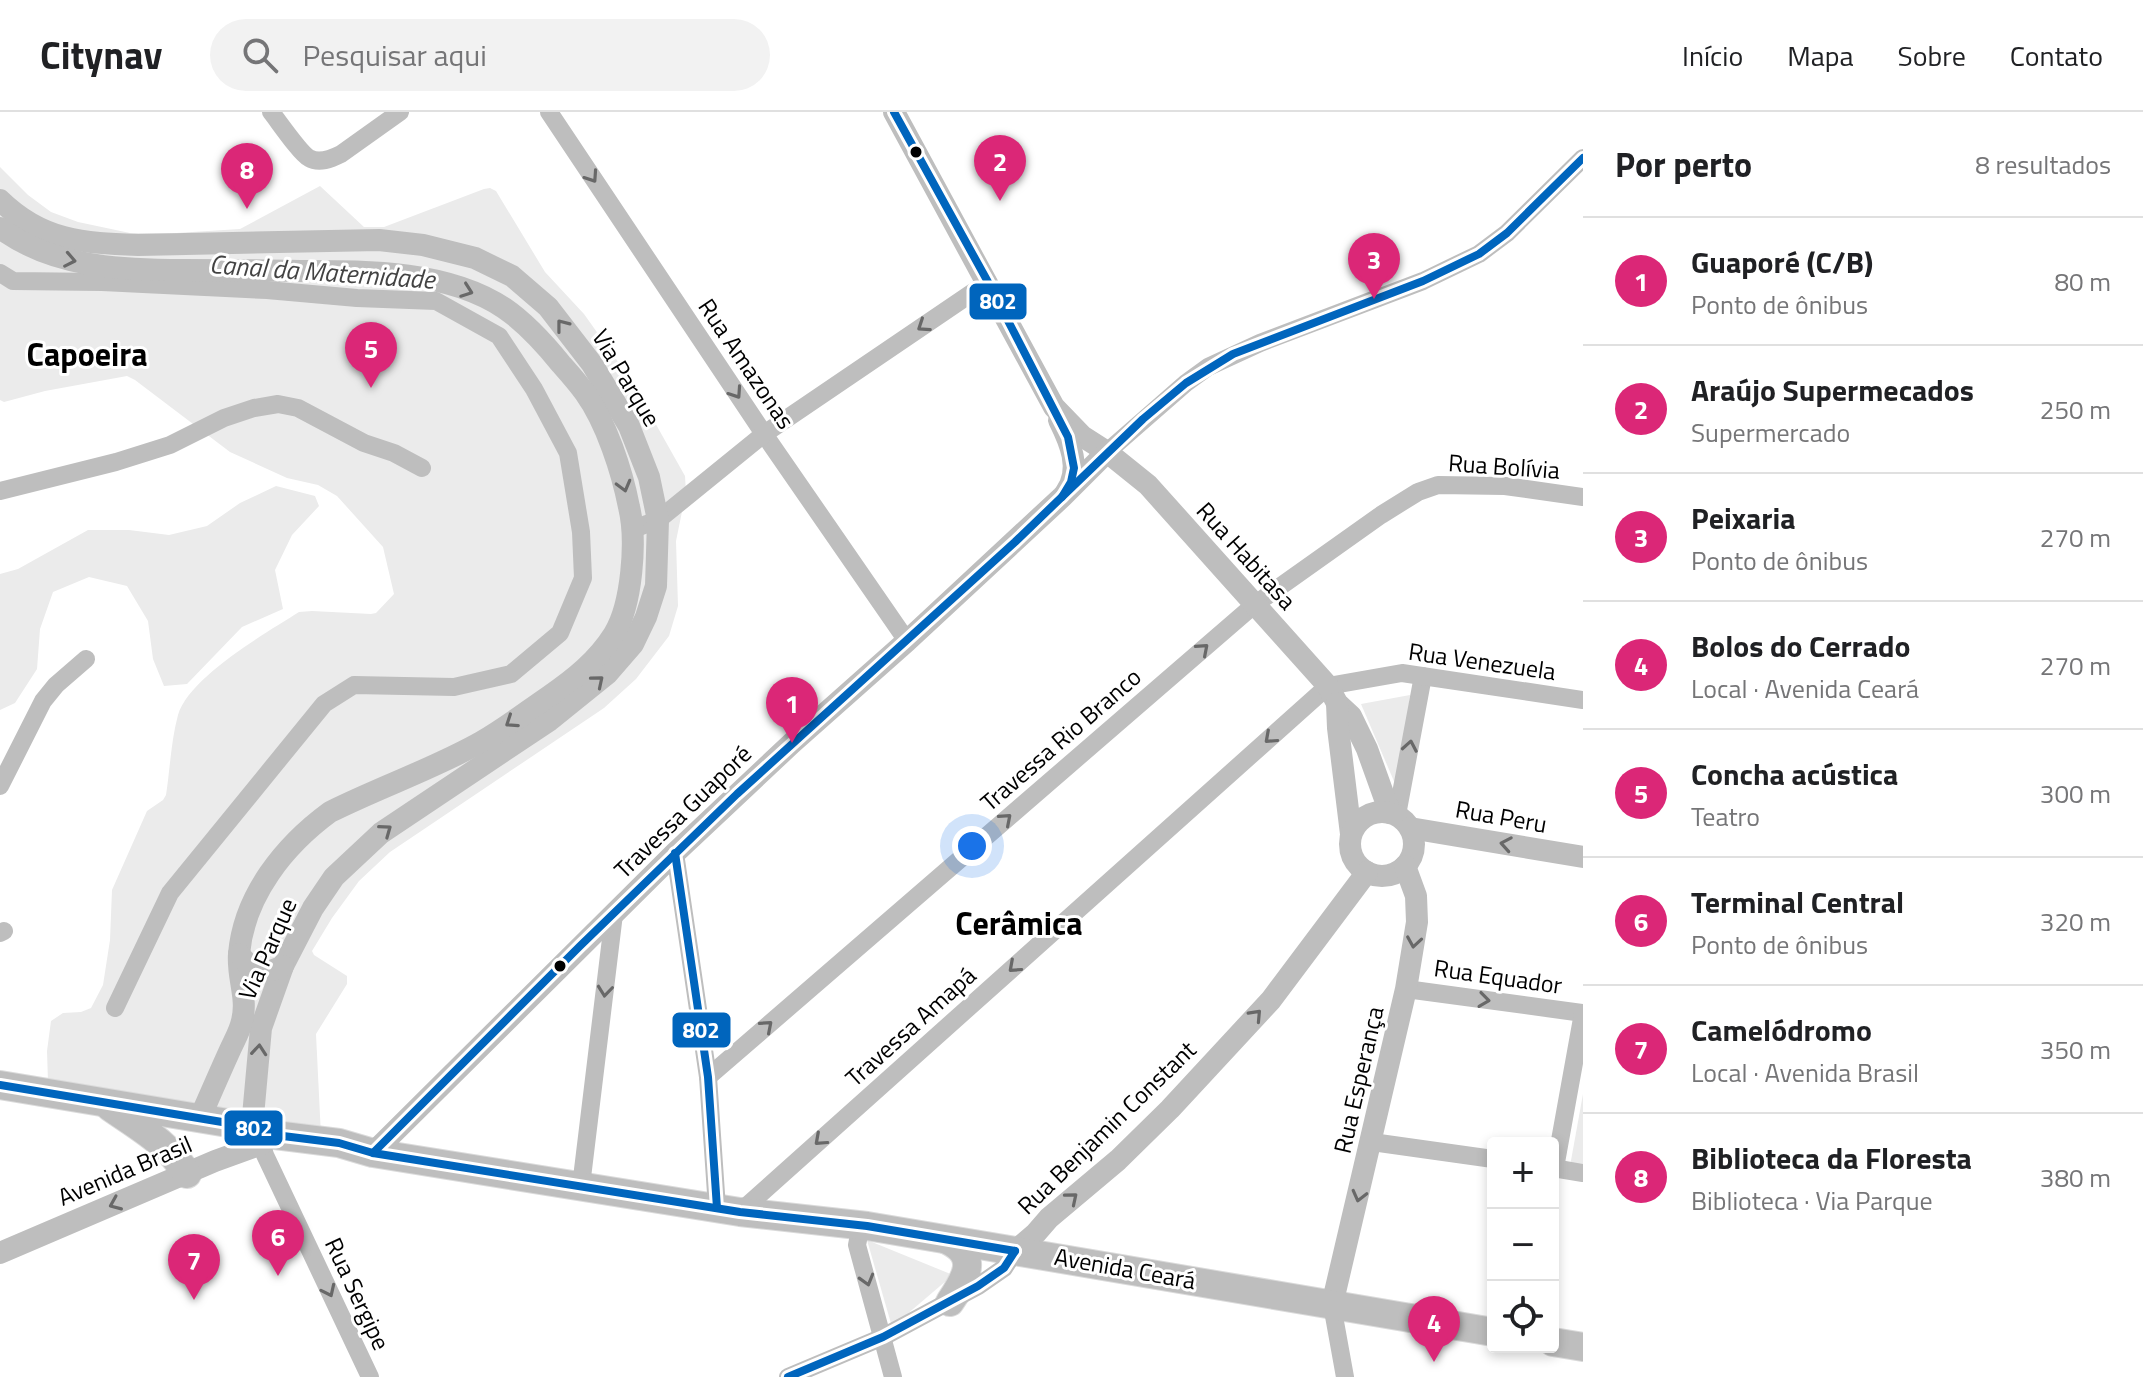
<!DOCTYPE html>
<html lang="pt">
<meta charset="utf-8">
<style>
:root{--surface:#fff;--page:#f2f2f2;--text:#202124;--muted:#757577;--line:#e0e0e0;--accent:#db2777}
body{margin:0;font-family:"Titillium Web",sans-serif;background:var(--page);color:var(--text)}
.controls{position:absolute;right:24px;bottom:24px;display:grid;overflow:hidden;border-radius:8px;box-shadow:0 4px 12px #0003}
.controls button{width:72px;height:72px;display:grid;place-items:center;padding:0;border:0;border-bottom:2px solid var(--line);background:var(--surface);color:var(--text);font:40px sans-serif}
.you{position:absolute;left:972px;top:734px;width:28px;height:28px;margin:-20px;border:6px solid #fff;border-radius:50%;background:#1a73e8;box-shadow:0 0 0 12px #1a73e833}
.badge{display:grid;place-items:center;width:52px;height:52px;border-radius:50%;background:var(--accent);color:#fff;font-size:26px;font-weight:700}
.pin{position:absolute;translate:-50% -66px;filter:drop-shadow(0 2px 4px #0008)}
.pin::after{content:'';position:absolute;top:42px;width:28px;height:24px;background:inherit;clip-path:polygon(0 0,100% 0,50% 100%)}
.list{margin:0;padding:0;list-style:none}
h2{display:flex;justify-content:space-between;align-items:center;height:104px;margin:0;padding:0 32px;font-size:34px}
h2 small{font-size:26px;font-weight:400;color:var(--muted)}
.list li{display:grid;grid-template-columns:52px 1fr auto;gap:24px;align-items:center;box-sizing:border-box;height:128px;padding:0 32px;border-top:2px solid var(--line)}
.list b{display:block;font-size:30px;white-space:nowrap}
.list p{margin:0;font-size:26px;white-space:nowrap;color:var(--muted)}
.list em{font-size:26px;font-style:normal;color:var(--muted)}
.icon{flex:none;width:44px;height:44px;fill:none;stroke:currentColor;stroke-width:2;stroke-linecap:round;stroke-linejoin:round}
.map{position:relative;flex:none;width:1583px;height:1265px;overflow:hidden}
header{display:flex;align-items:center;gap:48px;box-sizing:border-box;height:112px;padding:0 40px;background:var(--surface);border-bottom:2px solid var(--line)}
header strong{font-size:38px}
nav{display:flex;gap:44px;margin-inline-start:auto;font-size:28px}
.search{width:560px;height:72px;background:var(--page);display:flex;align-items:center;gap:20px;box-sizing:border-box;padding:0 28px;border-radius:44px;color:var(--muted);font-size:30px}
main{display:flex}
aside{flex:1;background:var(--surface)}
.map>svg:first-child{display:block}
.green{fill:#ebebeb}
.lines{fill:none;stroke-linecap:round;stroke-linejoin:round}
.canal{stroke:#bebebe;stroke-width:18}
.primary-casing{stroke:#dbdbdb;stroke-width:30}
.minor{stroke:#bebebe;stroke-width:18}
.tertiary{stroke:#bebebe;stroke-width:22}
.primary{stroke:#bebebe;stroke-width:28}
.bus-1-casing{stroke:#fff;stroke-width:14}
.bus-1{stroke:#0065bd;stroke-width:8}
.oneway{stroke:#686868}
.bus-dot{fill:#000;stroke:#fff;stroke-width:3}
.labels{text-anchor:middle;stroke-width:6;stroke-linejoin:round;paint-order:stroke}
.street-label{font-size:24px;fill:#000;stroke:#fff}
.water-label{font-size:26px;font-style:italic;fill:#434343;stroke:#fff}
.district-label{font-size:32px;font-weight:bold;fill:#000;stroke:#fff}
.line-badge{stroke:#fff;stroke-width:3}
.badge-label{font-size:22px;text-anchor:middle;font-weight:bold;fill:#fff}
</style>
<header>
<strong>Citynav</strong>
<div class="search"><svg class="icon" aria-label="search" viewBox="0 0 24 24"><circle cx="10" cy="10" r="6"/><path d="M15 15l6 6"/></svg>Pesquisar aqui</div>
<nav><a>Início</a><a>Mapa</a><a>Sobre</a><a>Contato</a></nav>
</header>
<main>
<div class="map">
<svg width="1583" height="1265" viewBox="0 0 1583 1265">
<rect width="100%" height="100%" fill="#fff"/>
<g class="green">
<path d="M 0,55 L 28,83 L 51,100 L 78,110 L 130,121 L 176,121 L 240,117 L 320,74 L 364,115 L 384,115 L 484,77 L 490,76 L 496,79 L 545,160 L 584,202 L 631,268 L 685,364 L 686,380 L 676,429 L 678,494 L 669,524 L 636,567 L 604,596 L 390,740 L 359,769 L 332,806 L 312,839 L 314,843 L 347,864 L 347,872 L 316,922 L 321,1024 L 48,970 L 47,939 L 51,909 L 63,901 L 81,900 L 91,896 L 103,873 L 110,828 L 112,778 L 147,699 L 163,688 L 166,683 C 170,657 171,629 178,603 C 189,565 266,521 299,500 L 312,499 L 371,502 L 376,501 L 394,482 L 383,435 L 337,384 L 318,373 L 287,366 L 230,340 L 135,268 L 127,264 L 45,279 L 4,290 L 0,288 Z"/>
<polygon points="276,374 315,384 319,394 292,423 275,458 283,497 242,515 187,572 164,574 153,547 148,509 127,474 89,465 53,480 40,517 37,557 15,591 0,598 0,462 18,457 88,418 129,418 169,423 207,414 240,391"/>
<polygon points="1410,583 1399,681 1361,592"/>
<polygon points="1583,982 1583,1056 1570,1054"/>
<polygon points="867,1128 953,1163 892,1215"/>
</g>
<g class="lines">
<polyline class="canal" points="0,161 13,169 102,170 267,178 357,186 436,189 499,224 534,277 568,341 581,420 583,466 560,521 511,562 454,575 354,573 324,592 170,781 115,896"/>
<g class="primary-casing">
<g id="primary">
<polyline points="0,973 252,1015 267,1022 339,1031 373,1041 740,1100 867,1114 1493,1220"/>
<path d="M 110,995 C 140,1016 167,1030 187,1062"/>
<path d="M 947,1128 C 980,1144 966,1166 950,1190"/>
<polyline points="1553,1230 1583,1235"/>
</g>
</g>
<g class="minor">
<path d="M 271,0 C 279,10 300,41 309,46 C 319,52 331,47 341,42 L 400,0"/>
<polyline points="549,0 764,322 907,529"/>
<polyline points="1107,340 1186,271 1208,255 1260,231 1423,169 1479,142 1507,121 1583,46"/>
<polyline points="0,379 116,350 170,333 224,306 254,296 278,292 298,296 364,331 394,341 422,356"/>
<polyline points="633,417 658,408 764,322 988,170"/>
<polyline points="0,674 43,589 56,573 86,547"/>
<polyline points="1397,703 1423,564"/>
<polyline points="675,741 708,965 717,1096"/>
<polyline points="0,821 4,819"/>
<polyline points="1406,877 1583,901"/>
<polyline points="708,965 1254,493 1381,403 1418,380 1438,373 1505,374 1583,385"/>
<polyline points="1372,1030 1493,1047"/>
<polyline points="262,1032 265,1043 370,1265"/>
<polyline points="1553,1056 1583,1061"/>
<polyline points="1555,1056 1583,901"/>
<polyline points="581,1074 614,802"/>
<polyline points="740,1100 1328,574 1402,561 1583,588"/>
<polyline points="867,1114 859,1123 857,1133 893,1265"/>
<polyline points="1332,1193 1345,1265"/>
<polyline points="788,1265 883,1225 978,1174 1004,1156 1015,1139"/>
</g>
<g class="tertiary">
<polyline points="894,0 1054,295 1082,324 1107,340 1148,373 1328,574 1337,591 1351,604 1367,637 1390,701"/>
<path d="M 0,88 C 42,129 83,131 138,133 L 379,128 L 423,133 L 475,146 L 512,164 L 548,195 L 592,252 L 629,314 L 649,365 L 658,408 L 656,474 L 646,505 L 633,532 L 607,562 L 550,608 L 381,721 L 334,765 L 313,796 L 283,854 L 261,916 L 252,1015"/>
<path d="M 0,116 C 52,155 120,158 183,158 C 222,158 261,158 300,159 C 366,159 447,158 504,196 C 526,211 544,231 561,252 C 569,261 578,271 585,281 C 606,310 622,359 629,395 C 637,428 632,493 614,522 C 597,549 574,567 548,585 C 526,600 504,617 481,630 C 433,657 380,675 330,700 C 285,733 244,783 239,842 C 237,865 248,886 242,909 C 240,919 234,929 230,938 C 220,960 210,983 200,1006"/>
<path d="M 1059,308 C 1070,330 1082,357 1066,380"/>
<polyline points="1337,591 1338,616 1351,722"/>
<circle cx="1382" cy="732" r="32"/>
<polyline points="1410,716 1583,745"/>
<path d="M 239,842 C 253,860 263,864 283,854"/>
<polyline points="373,1041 675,741 792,631 907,529 1062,385 1107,340"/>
<polyline points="1015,1139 1036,1121 1049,1106 1118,1048 1170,997 1271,888 1367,760"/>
<polyline points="0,1141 215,1049 262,1032 267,1022"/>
<polyline points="1332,1193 1406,877 1417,810 1416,784 1405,754"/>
</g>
<use href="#primary" class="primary"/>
<g class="bus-1-casing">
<g id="bus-1">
<polyline points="894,0 988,170 1068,325 1074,356 1071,370 1062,385"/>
<polyline points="675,741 708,965 717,1096"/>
<polyline points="0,973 252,1015 267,1022 339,1031 373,1041 740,1100 867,1114 1015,1139"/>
<polyline points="373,1041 580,834 737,682 1015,430 1143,307 1186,271 1233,242 1423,169 1479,142 1507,121 1583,46"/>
<polyline points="788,1265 883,1225 978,1174 1004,1156 1015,1139"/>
</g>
</g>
<use href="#bus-1" class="bus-1"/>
</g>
<defs><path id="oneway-chevron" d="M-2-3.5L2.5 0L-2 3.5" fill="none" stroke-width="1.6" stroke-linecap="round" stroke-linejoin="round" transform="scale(2)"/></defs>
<g class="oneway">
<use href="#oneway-chevron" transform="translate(592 65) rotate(56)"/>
<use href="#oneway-chevron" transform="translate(70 148) rotate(11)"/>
<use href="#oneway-chevron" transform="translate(467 179) rotate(20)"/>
<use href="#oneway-chevron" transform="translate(562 213) rotate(-128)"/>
<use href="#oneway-chevron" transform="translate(923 214) rotate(146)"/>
<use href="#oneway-chevron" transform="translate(736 281) rotate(56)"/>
<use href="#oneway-chevron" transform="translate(624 374) rotate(75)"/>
<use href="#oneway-chevron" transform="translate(1203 537) rotate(-41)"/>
<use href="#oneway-chevron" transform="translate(598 569) rotate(-40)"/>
<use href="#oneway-chevron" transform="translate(511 610) rotate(146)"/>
<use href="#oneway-chevron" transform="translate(1270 626) rotate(138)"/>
<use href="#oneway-chevron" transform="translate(1410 634) rotate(-80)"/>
<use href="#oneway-chevron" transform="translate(1006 707) rotate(-41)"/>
<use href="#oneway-chevron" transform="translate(386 718) rotate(-36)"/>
<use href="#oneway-chevron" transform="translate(1506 732) rotate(-170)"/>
<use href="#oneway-chevron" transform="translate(1414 830) rotate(99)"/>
<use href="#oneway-chevron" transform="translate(1014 855) rotate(138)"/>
<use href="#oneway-chevron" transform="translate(605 879) rotate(96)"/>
<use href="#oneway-chevron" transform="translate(1484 888) rotate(8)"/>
<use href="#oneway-chevron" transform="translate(1256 903) rotate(-47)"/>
<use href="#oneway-chevron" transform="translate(767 914) rotate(-41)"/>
<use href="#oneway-chevron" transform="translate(259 938) rotate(-85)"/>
<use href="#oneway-chevron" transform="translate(820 1028) rotate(138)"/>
<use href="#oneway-chevron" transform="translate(1359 1084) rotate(104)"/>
<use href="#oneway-chevron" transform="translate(1072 1086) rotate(-40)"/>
<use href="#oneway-chevron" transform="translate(115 1092) rotate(157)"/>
<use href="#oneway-chevron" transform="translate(867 1168) rotate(74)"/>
<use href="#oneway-chevron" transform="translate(329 1179) rotate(65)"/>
</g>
<g class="bus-dot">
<circle cx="916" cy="40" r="7"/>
<circle cx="560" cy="854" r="7"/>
</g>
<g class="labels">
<g class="street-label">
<text transform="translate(746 252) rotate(56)" y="8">Rua Amazonas</text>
<text transform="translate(626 266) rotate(59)" y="8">Via Parque</text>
<text transform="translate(1504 355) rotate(4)" y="8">Rua Bolívia</text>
<text transform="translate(1246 444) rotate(48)" y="8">Rua Habitasa</text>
<text transform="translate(1482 550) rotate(8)" y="8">Rua Venezuela</text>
<text transform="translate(1061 628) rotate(-41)" y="8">Travessa Rio Branco</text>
<text transform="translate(683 700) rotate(-44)" y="8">Travessa Guaporé</text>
<text transform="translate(1501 705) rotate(10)" y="8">Rua Peru</text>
<text transform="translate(268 837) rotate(-66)" y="8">Via Parque</text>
<text transform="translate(1498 865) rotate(8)" y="8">Rua Equador</text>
<text transform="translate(911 915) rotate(-42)" y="8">Travessa Amapá</text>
<text transform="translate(1359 968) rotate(-77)" y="8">Rua Esperança</text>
<text transform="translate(1107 1016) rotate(-44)" y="8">Rua Benjamin Constant</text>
<text transform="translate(125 1059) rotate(-23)" y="8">Avenida Brasil</text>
<text transform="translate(1125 1157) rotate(10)" y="8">Avenida Ceará</text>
<text transform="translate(357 1182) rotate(65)" y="8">Rua Sergipe</text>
</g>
<g class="water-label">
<text transform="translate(322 160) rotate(4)" y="9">Canal da Maternidade</text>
</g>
<g class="district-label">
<text x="87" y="254">Capoeira</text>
<text x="1019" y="823">Cerâmica</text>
</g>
</g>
<g class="line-badge">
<rect x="968" y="170" width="60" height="39" rx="8" fill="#0065bd"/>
<rect x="671" y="899" width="61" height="38" rx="8" fill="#0065bd"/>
<rect x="223" y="997" width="61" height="38" rx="8" fill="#0065bd"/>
</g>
<g class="badge-label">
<text x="998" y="197">802</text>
<text x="701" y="926">802</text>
<text x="254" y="1024">802</text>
</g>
</svg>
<div class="controls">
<button>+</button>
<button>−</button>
<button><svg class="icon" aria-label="locate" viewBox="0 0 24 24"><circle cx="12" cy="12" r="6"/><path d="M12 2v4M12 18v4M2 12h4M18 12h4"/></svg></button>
</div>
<div class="you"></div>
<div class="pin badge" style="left:792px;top:631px">1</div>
<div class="pin badge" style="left:1000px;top:89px">2</div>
<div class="pin badge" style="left:1374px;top:187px">3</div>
<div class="pin badge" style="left:1434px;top:1250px">4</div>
<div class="pin badge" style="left:371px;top:276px">5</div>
<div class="pin badge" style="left:278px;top:1164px">6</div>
<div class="pin badge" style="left:194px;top:1188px">7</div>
<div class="pin badge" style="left:247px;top:97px">8</div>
</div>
<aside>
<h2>Por perto<small>8 resultados</small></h2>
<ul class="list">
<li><span class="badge">1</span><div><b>Guaporé (C/B)</b><p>Ponto de ônibus</p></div><em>80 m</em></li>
<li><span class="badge">2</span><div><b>Araújo Supermecados</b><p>Supermercado</p></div><em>250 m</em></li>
<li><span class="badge">3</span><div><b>Peixaria</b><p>Ponto de ônibus</p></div><em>270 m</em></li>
<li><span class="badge">4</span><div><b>Bolos do Cerrado</b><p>Local · Avenida Ceará</p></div><em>270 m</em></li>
<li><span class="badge">5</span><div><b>Concha acústica</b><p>Teatro</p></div><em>300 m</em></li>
<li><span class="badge">6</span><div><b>Terminal Central</b><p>Ponto de ônibus</p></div><em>320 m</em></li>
<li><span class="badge">7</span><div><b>Camelódromo</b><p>Local · Avenida Brasil</p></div><em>350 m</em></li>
<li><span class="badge">8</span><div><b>Biblioteca da Floresta</b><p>Biblioteca · Via Parque</p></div><em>380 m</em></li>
</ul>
</aside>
</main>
